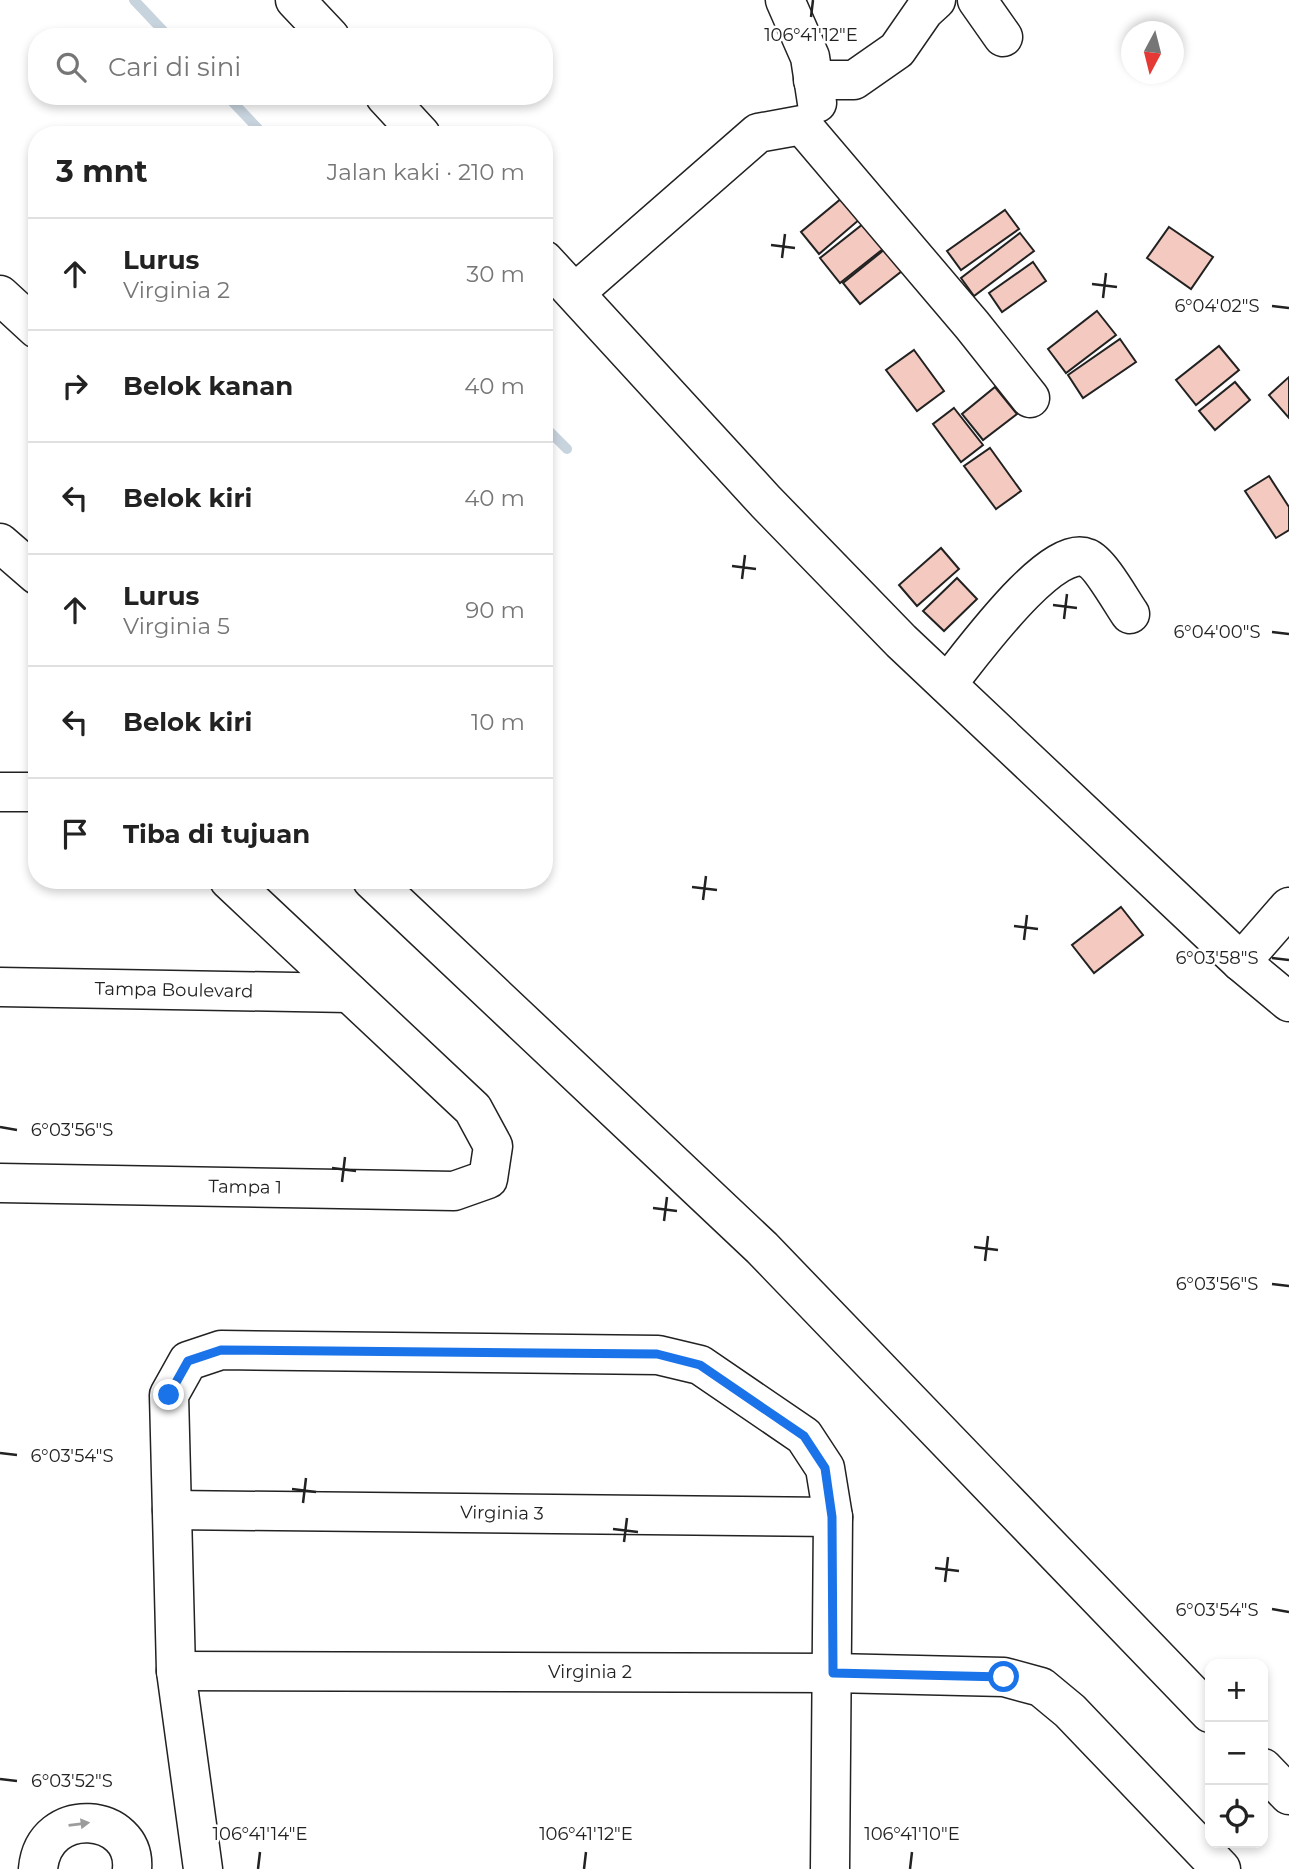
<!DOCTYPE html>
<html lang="id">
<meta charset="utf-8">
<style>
:root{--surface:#fff;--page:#f2f2f2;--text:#222;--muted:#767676;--line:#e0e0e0}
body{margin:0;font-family:Montserrat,sans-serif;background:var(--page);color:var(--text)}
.controls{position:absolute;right:21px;bottom:21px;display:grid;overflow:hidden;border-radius:14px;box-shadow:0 4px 10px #0003}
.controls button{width:63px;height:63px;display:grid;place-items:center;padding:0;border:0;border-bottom:2px solid var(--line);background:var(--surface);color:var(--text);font:35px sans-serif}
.compass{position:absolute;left:1121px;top:21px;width:63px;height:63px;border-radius:50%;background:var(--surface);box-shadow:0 4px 10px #0003;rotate:187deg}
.stop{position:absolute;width:21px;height:21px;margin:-16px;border:5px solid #1a73e8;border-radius:50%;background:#fff}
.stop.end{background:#1a73e8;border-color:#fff;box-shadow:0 2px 7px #0008}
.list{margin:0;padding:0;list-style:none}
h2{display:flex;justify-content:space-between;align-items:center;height:91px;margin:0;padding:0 28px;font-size:30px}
h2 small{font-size:23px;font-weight:400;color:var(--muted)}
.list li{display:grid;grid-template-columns:46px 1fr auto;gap:21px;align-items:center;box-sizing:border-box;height:112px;padding:0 28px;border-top:2px solid var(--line)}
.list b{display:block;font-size:26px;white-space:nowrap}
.list p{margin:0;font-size:23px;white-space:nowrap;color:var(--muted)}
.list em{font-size:23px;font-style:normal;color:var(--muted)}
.icon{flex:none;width:38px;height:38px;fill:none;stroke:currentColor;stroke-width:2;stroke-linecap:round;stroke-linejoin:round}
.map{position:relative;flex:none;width:1289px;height:1869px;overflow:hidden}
.search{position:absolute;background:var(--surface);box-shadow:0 4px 10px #0003;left:28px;top:28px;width:525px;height:77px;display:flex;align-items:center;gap:18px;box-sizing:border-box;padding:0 24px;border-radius:28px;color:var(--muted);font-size:26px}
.panel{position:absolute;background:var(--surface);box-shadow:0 4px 10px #0003;left:28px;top:126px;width:525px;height:763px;border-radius:28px}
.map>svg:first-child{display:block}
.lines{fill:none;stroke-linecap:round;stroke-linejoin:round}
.stream{stroke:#c7d3dd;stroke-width:10}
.building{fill:#f3c9c0;stroke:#222;stroke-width:2}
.minor-casing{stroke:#222;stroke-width:41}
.highway-casing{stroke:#222;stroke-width:41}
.minor{stroke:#fff;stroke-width:38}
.highway{stroke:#fff;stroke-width:38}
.oneway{fill:#9c9c9c}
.route{stroke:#1a73e8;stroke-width:9}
.ticks{fill:none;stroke:#222;stroke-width:2.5}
.labels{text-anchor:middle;stroke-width:5;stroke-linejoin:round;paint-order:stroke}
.street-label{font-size:18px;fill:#222;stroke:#fff}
.ticks-label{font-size:18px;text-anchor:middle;fill:#222;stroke:#fff;stroke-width:5;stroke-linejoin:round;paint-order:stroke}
</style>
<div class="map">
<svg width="1289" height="1869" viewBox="0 0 1289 1869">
<rect width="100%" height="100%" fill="#fff"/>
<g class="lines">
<g class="stream">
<polyline points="134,0 169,37"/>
<polyline points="227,96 264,135"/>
<polyline points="544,426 567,449"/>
</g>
</g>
<g class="building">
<polygon points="842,198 860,219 819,254 801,232"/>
<polygon points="1005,210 1019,229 961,270 947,251"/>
<polygon points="863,224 883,249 840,283 820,258"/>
<polygon points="1169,227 1213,257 1191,289 1147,258"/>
<polygon points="1020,233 1034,251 974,296 961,278"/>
<polygon points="890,245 907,267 860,304 843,283"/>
<polygon points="1033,262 1046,281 1002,312 989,293"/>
<polygon points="1097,311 1116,335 1066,373 1048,349"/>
<polygon points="1120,339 1136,362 1083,398 1068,375"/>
<polygon points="1219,346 1239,370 1196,405 1176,380"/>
<polygon points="914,350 944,391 917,411 886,370"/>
<polygon points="1289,377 1289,418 1269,395"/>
<polygon points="1235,382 1250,400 1215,430 1199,411"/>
<polygon points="995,387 1017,414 983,440 962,414"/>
<polygon points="954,408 983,445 961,462 933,424"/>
<polygon points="990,448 1021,491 996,509 964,466"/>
<polygon points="1269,476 1289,507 1289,530 1276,538 1245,491"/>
<polygon points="941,548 959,569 917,606 899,585"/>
<polygon points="957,578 977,599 944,631 923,611"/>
<polygon points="1121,907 1143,935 1094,973 1072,945"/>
</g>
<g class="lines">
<g class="minor-casing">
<g id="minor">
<polyline points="295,0 330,37"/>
<polyline points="785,0 810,57 817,103"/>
<polyline points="977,0 1003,37"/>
<polyline points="813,80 854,80 897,50 924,11 936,0"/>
<polyline points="385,96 421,135"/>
<polyline points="544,260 766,502 901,641 1241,962 1289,1002"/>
<polyline points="576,292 758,133 802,125 972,325 1030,398"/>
<polyline points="0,543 37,575"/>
<path d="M 947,684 C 968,659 1051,542 1087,558 C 1100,563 1121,601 1130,614"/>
<polyline points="0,792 37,792"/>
<polyline points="372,880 762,1248 1210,1713"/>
<polyline points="1241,962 1289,907"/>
<polyline points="0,987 349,993"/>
<polyline points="0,1183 454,1191 488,1179 493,1146 473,1109 229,880"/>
<polyline points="172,1510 833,1517"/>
<polyline points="176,1671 833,1673 1004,1677 1041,1687 1070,1711 1221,1869"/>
<polyline points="1263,1768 1289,1795"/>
<path d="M 38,1869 C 44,1803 137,1813 132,1869"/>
<polyline points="203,1869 176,1671 169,1395 188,1361 221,1350 658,1355 700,1365 804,1436 825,1468 833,1517 830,1869"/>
</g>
</g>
<g class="highway-casing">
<polyline id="highway" points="0,295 37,329"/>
</g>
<use href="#minor" class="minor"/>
<use href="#highway" class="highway"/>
</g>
<defs><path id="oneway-solid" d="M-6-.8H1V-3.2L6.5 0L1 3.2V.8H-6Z" transform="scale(1.75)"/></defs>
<use class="oneway" href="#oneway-solid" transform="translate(79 1824) rotate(-7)"/>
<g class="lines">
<polyline class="route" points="169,1395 188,1361 221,1350 657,1354 700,1365 804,1436 825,1468 832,1517 833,1673 1004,1677"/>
</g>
<path class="ticks" d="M 811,17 L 813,0M 771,245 L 795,248M 782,258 L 785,234M 1092,284 L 1117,287M 1103,298 L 1106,273M 1272,306 L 1289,308M 732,566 L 756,569M 742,579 L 745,555M 1053,605 L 1077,608M 1064,619 L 1067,594M 1272,632 L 1289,634M 692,887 L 717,890M 703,900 L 706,876M 1014,926 L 1038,929M 1024,940 L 1027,915M 1272,958 L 1289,960M 0,1127 L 17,1130M 332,1168 L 356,1171M 342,1182 L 345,1157M 653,1208 L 677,1211M 664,1221 L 667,1197M 974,1247 L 998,1250M 985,1261 L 988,1236M 1272,1284 L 1289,1286M 0,1453 L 17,1455M 292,1489 L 316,1492M 303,1503 L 306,1478M 613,1529 L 638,1532M 624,1542 L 627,1518M 935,1568 L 959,1571M 945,1582 L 948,1557M 1272,1609 L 1289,1612M 0,1779 L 17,1781M 258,1869 L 260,1852M 584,1869 L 586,1852M 910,1869 L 912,1852"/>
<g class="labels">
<g class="street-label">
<text transform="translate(174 990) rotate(1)" y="6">Tampa Boulevard</text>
<text transform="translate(245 1187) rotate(1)" y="6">Tampa 1</text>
<text transform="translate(502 1513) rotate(1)" y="6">Virginia 3</text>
<text x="590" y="1678">Virginia 2</text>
</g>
</g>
<g class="ticks-label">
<text x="811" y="41">106°41'12"E</text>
<text x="1217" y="312">6°04'02"S</text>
<text x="1217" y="638">6°04'00"S</text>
<text x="1217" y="964">6°03'58"S</text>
<text x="72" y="1136">6°03'56"S</text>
<text x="1217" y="1290">6°03'56"S</text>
<text x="72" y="1462">6°03'54"S</text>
<text x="1217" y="1616">6°03'54"S</text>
<text x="72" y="1787">6°03'52"S</text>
<text x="260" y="1840">106°41'14"E</text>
<text x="586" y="1840">106°41'12"E</text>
<text x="912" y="1840">106°41'10"E</text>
</g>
</svg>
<div class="controls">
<button>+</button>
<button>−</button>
<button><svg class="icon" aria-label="locate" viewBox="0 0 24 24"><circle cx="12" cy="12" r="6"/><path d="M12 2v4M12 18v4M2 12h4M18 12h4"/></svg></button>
</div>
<svg class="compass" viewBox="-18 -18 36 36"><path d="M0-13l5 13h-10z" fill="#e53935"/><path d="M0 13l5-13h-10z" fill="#767676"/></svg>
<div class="stop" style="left:1004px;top:1677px"></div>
<div class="stop end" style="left:169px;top:1395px"></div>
<div class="search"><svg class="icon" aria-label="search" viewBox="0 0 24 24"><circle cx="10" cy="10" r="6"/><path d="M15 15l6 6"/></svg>Cari di sini</div>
<section class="panel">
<h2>3 mnt<small>Jalan kaki · 210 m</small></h2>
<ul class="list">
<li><svg class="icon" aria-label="ahead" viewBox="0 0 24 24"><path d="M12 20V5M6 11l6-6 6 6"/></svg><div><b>Lurus</b><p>Virginia 2</p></div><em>30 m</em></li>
<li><svg class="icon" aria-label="right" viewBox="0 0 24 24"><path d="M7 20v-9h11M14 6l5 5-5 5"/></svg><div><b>Belok kanan</b></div><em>40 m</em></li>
<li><svg class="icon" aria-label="left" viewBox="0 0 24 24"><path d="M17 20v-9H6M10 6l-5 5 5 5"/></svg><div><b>Belok kiri</b></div><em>40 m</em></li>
<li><svg class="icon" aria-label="ahead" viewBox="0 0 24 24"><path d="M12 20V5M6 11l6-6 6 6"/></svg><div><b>Lurus</b><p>Virginia 5</p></div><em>90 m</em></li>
<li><svg class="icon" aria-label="left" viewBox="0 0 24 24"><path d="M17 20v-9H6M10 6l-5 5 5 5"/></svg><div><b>Belok kiri</b></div><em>10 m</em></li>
<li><svg class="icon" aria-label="arrive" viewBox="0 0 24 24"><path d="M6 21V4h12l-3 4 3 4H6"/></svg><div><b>Tiba di tujuan</b></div></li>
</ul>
</section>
</div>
